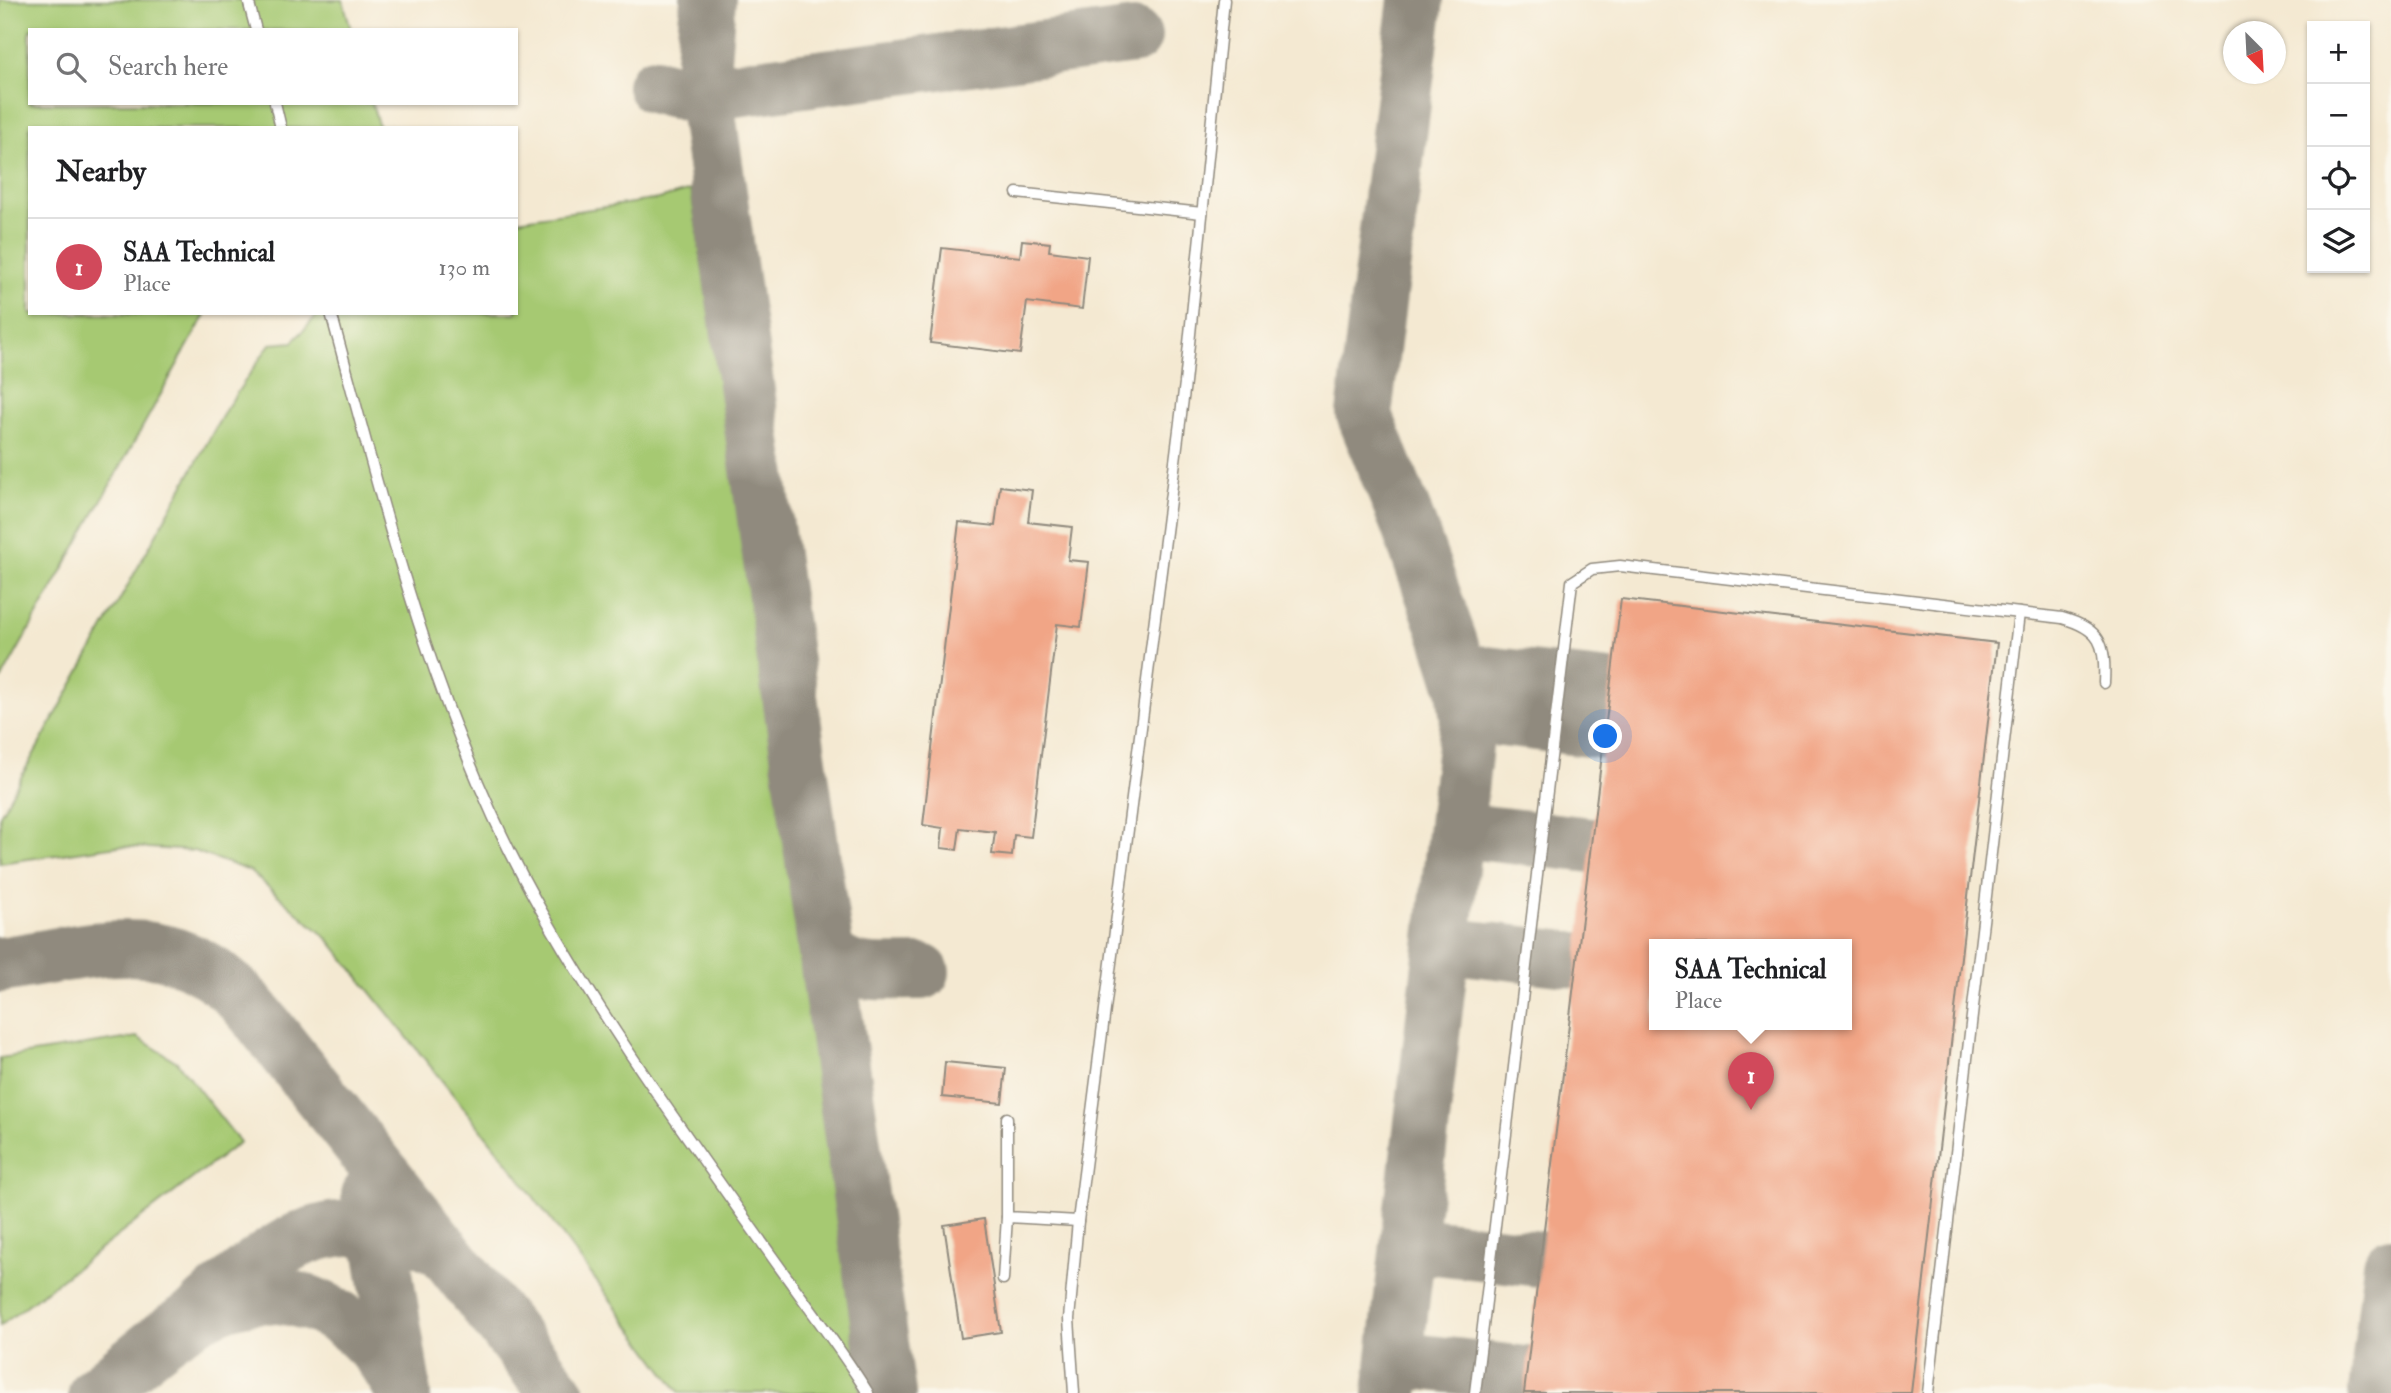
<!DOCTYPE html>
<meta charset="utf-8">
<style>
:root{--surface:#fff;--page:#f2f2f2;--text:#202124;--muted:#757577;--line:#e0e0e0;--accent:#d1495b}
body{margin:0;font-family:"IM FELL Double Pica",serif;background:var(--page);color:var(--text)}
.controls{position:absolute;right:21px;top:21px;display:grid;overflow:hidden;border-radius:0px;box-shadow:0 2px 5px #0004}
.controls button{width:63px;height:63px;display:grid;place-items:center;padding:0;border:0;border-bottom:2px solid var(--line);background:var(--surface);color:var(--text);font:35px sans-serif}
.compass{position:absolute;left:2223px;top:21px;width:63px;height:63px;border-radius:50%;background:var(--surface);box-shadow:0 2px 5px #0004;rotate:156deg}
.you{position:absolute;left:1606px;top:737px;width:24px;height:24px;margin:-18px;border:5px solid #fff;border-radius:50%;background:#1a73e8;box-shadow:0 0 0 10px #1a73e833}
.badge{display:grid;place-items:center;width:46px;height:46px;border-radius:50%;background:var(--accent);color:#fff;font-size:23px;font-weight:700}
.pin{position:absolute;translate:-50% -58px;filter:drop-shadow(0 2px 4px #0008)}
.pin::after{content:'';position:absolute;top:37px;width:24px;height:21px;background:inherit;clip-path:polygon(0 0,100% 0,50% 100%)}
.popup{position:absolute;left:1649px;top:939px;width:203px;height:91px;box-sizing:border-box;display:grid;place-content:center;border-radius:0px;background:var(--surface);filter:drop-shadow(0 2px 5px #0005);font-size:23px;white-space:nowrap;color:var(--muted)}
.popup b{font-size:26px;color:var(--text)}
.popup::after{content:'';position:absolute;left:50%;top:100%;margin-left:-14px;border:14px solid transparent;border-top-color:var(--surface)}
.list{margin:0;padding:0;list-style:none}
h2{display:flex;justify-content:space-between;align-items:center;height:91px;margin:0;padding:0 28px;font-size:30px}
h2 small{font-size:23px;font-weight:400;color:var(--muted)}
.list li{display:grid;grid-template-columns:46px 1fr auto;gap:21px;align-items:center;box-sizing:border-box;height:98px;padding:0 28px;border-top:2px solid var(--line)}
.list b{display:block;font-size:26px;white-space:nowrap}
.list p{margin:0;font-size:23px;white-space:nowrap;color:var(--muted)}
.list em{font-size:23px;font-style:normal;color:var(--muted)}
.icon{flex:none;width:38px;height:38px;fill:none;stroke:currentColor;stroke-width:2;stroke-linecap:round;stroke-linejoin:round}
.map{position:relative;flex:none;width:2391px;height:1393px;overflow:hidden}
.search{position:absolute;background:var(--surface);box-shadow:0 2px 5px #0004;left:28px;top:28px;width:490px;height:77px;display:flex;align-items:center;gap:18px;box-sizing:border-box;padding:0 24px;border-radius:0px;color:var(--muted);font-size:26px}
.panel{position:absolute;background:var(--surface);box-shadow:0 2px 5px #0004;left:28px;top:126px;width:490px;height:189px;border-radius:0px}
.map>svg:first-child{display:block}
.green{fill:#a6c972;stroke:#687a4e;stroke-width:2}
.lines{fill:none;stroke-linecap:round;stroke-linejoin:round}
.taxiway{stroke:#908a7e;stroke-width:56}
.building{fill:#f1a586;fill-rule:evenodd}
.lane-casing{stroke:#908a7e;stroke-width:13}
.lane{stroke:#fff;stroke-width:10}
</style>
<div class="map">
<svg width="2391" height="1393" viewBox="0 0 2391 1393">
<rect width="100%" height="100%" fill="#fbf7ec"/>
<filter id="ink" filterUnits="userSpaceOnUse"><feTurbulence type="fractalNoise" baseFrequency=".0143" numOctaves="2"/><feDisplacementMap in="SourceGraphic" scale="14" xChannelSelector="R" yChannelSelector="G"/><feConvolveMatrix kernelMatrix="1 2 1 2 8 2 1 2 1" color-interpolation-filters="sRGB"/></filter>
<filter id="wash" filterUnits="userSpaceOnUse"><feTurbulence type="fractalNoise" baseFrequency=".00686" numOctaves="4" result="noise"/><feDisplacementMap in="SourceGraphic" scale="28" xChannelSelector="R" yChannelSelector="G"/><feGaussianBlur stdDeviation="1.57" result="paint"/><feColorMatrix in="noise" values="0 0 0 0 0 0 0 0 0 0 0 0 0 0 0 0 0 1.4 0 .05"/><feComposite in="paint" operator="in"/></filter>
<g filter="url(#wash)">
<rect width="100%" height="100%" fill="#f4e9d2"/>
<g class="green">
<polygon points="0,0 343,0 351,30 30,30 30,103 372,103 379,128 30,128 30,313 205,315 0,682"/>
<polygon points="691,190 799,917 862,1393 680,1393 509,1164 329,940 250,871 194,851 118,846 0,863 0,815 226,409 270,344 293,342 319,313 516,313 516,220 659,199"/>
<polygon points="137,1037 177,1062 240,1142 0,1326 0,1058"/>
</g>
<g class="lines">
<g class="taxiway">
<polyline points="708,0 703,59 705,93 888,1393"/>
<polyline points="655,86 682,93 705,93 1134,36"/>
<polyline points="1459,671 1610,688"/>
<polyline points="1468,715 1605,731"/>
<polyline points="1456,830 1591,845"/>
<polyline points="1443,945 1577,960"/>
<path d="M 825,948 C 843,980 892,971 922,972"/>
<path d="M 0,965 C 102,949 178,921 254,1012 L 557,1393"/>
<polyline points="369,1195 382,1253 402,1381"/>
<polyline points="1409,1244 1540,1259"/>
<path d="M 207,1305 C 267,1258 307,1215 390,1231 C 410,1235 429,1240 445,1252"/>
<polyline points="1395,1359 1526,1374"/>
<path d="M 96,1393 C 133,1364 169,1328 212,1308 C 290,1272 371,1320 403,1393"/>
<polyline points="1391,1393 1468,720 1464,688 1449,640 1407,521 1364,414 1416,0"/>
<polyline points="2376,1393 2391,1265"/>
</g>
</g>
<g id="blocks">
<g class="building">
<polygon points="1022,240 1050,243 1049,251 1088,256 1082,309 1027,302 1020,354 930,343 942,248 1020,257"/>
<polygon points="1000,486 1032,490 1028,522 1072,527 1068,560 1089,562 1081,627 1057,624 1031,837 1014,835 1012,856 992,854 995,832 960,828 957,850 941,848 943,828 923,825 959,522 995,526"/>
<path d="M 1621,599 L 1997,643 L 1911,1393 L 1524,1393 ZM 1655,944 L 1847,944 L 1847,1024 L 1655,1024 Z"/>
<polygon points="945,1062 1006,1068 1002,1103 942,1097"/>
<polygon points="984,1219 1001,1332 961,1338 944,1225"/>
</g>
</g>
</g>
<g filter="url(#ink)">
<use href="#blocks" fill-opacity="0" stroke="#908a7e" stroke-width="2"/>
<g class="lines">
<g class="lane-casing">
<g id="lane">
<polyline points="248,0 256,30"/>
<polyline points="275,103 281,128"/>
<polyline points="1017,193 1202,213"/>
<path d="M 331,313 C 384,507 430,701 524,879 C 594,1010 687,1137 773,1258 C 805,1303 839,1346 868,1393"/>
<polyline points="1007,1118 1007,1217 1078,1221"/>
<polyline points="1003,1279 1007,1217"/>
<polyline points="1074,1393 1069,1319 1078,1221 1185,383 1224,0"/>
<path d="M 1475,1393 L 1572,582 L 1592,569 L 1620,566 L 2062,618 C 2101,629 2106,644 2104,683"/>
<polyline points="1928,1393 2019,613"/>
</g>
</g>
<use href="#lane" class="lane"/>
</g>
</g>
</svg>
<div class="controls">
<button>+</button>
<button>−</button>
<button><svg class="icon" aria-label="locate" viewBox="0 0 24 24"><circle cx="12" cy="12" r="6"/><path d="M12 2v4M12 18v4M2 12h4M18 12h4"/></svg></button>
<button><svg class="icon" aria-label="layers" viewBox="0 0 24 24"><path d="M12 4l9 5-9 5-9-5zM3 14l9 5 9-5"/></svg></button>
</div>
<svg class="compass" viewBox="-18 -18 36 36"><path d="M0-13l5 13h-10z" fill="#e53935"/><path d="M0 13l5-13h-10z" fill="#757577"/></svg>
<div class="you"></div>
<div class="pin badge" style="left:1751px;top:1110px">1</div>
<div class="popup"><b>SAA Technical</b>Place</div>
<div class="search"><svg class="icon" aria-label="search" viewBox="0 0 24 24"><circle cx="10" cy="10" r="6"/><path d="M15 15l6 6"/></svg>Search here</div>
<section class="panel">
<h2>Nearby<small></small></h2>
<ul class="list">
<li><span class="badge">1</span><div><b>SAA Technical</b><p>Place</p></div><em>130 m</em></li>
</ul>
</section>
</div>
